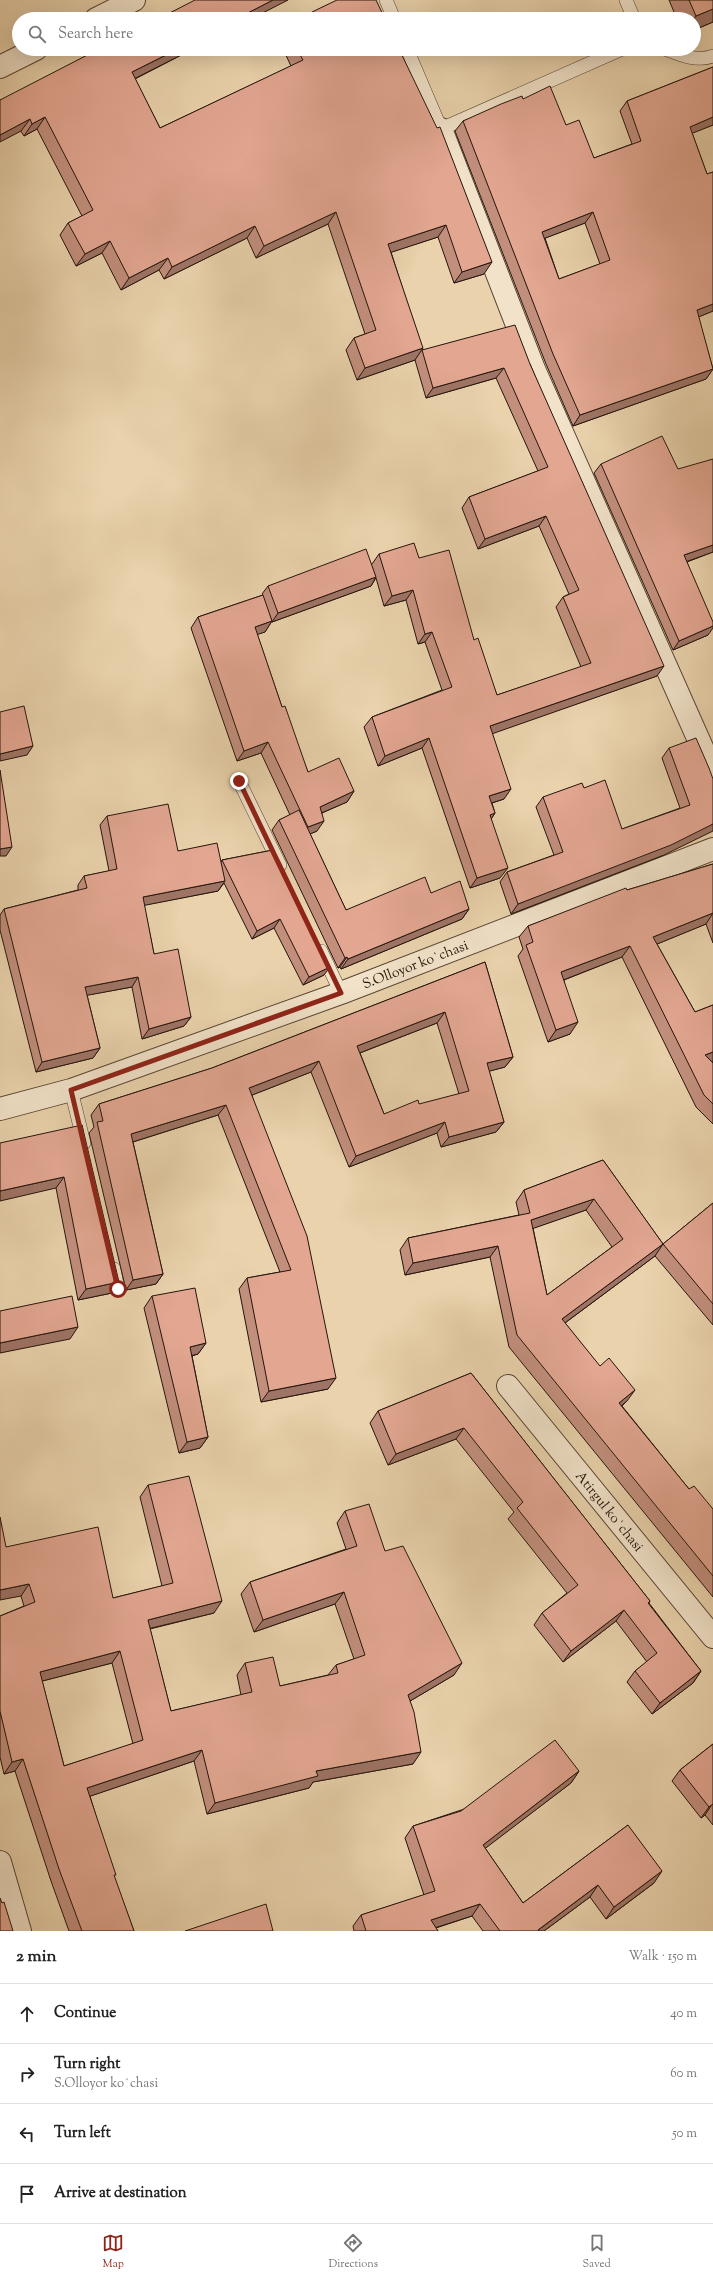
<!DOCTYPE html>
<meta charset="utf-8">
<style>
:root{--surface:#fff;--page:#f2f2f2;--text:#222;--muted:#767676;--line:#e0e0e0;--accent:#8f2418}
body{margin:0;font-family:"Sorts Mill Goudy",serif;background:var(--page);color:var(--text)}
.stop{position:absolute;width:12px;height:12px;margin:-9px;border:3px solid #8f2418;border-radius:50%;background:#fff}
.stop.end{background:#8f2418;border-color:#fff;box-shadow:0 1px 4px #0008}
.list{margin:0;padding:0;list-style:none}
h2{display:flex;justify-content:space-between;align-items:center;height:52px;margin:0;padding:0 16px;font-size:17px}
h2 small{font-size:13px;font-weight:400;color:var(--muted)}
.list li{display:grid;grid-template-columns:26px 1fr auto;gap:12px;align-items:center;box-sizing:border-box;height:60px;padding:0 16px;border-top:1px solid var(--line)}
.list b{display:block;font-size:15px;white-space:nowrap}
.list p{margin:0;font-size:13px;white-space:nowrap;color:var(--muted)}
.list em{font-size:13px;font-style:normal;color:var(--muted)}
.icon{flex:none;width:22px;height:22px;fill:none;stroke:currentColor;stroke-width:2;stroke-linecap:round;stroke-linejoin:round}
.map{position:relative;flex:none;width:713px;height:1931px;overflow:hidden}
.search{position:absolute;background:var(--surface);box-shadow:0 4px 16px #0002;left:12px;right:12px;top:12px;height:44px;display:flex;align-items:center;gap:10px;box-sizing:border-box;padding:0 14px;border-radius:22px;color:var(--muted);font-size:15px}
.sheet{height:292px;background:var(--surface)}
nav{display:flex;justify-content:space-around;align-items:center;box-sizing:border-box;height:56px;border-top:1px solid var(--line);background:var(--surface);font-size:11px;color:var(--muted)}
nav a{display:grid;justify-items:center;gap:2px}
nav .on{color:var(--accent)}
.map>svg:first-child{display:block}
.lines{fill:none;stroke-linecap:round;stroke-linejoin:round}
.lane-casing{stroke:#574434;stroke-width:14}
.street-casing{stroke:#574434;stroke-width:24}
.lane{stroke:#f1e2c9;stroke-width:13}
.street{stroke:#f1e2c9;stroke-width:22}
.wall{fill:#c28f7d;stroke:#26150c;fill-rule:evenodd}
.shaded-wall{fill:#9e7466;stroke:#26150c}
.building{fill:#e2a691;stroke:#26150c;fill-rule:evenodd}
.route{stroke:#8f2418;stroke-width:5}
.labels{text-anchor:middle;stroke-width:4;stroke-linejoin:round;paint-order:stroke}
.street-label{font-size:14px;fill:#26150c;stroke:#f1e2c9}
</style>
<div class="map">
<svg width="713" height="1931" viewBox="0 0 713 1931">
<rect width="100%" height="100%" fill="#e9d2ac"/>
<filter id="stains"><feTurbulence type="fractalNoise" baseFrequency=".005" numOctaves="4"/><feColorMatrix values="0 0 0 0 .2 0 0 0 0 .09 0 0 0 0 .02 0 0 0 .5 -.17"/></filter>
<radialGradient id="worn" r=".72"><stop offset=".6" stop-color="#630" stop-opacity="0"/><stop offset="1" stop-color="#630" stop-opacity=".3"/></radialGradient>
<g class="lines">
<g class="lane-casing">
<g id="lane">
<polyline points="386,0 394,19"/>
<polyline points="626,0 634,19"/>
<polyline points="407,49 441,129 622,49"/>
<path d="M 665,49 C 680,55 697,62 713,56"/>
<polyline points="239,781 280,865"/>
<polyline points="321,951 341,993"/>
<polyline points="71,1090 84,1143"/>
<polyline points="114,1269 118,1289"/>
</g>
</g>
<g class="street-casing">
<g id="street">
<polyline points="96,19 134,0"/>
<polyline points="0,67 36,49"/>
<polyline points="441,129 534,369 713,772"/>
<polyline points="0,1109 71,1090 341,993 713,849"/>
<polyline points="508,1386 713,1637"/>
<polyline points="0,1862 20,1931"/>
</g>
</g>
<use href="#lane" class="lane"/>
<use href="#street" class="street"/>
</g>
<g class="wall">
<polygon points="669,0 713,0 713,22 694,30 694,19 677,19"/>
<polygon points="193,49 135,79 160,128 291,66 284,51 285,49 399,49 484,274 454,283 438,237 391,252 422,350 530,364 657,676 492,733 504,799 492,803 495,813 491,819 500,878 470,888 422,748 378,766 364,727 372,717 442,690 425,642 418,644 406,600 384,606 376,578 371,586 272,622 269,614 272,621 265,632 257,634 282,707 308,772 354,791 347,802 322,813 317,831 310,834 346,910 431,893 469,909 462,919 341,969 340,967 338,968 272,830 279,820 290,815 261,753 237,761 191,628 198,617 263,595 262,594 268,586 372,564 379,554 419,558 474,640 497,695 581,667 556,607 563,597 569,594 539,526 478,549 462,508 469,497 538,471 496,378 426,398 415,360 357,380 346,350 354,338 365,334 328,224 256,258 247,238 164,279 159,270 121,290 102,253 76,266 60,235 68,223 82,216 37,129 24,136 0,100"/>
<path d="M 713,67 L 713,125 L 692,133 L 707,174 L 713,172 L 713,311 L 698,317 L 713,369 L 706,379 L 573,426 L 546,364 L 455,131 L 463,121 L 523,99 L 566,125 L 594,158 L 632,144 L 620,111 L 627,101 ZM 585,223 L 600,264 L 559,279 L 545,238 Z"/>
<polygon points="601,464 713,552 687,562 708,635 673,650 594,473"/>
<polygon points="669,748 709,768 664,855 511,914 500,882 507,872 554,855 536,807 543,797 622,829 680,808 662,758"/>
<polygon points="107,816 178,851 221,862 222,860 273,850 324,975 303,985 274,928 252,939 224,883 218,891 144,905 154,954 191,1017 184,1026 142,1039 132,987 87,995 100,1048 93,1058 36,1072 0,930 0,915 4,909 78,890 78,885 84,876 109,871 100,825"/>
<polygon points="713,864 713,943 706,924 657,944 695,1012 713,1005 713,1061 711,1061 713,1063 713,1124 696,1107 622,957 564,980 570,1034 548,1042 518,956 523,949 519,937 528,926 627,890"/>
<path d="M 485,962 L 513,1057 L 505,1067 L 489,1071 L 504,1122 L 496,1132 L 441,1147 L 437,1133 L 349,1167 L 311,1072 L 252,1095 L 328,1389 L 261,1402 L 239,1289 L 247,1278 L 280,1272 L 218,1115 L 133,1142 L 163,1274 L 156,1284 L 126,1290 L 89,1133 L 94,1127 L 91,1115 L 99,1104 L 212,1068 ZM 437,1023 L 459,1094 L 384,1114 L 360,1053 Z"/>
<polygon points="82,1125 112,1293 78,1300 56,1188"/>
<path d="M 603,1160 L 663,1244 L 713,1203 L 713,1325 L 655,1256 L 565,1323 L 627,1401 L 622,1406 L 689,1489 L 713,1509 L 713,1597 L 509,1347 L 490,1257 L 405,1275 L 400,1250 L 408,1238 L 519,1215 L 516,1202 L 524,1190 ZM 586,1210 L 612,1247 L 547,1295 L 533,1228 Z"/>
<polygon points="152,1296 206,1343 198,1354 192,1356 208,1437 200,1448 179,1453 144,1308"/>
<polygon points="471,1373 650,1601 649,1603 701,1671 693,1683 652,1714 627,1682 635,1671 647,1662 616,1621 563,1662 534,1625 542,1613 567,1593 508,1519 514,1512 456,1439 388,1465 370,1423 378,1411"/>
<path d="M 148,1485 L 214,1613 L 150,1629 L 171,1711 L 241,1695 L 237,1675 L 245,1663 L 280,1686 L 328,1675 L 336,1665 L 354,1659 L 335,1604 L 254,1632 L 241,1594 L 250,1582 L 346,1549 L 337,1523 L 345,1511 L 385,1551 L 454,1675 L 410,1701 L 413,1764 L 313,1782 L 309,1788 L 207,1814 L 194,1761 L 90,1796 L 114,1877 L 134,1931 L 69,1931 L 51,1881 L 15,1771 L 4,1774 L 0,1757 L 0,1616 L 24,1606 L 6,1547 L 113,1598 L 162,1586 L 140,1497 ZM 112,1663 L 133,1744 L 64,1766 L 42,1681 Z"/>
<polygon points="713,1744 713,1825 705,1815 701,1818 672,1781 680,1770"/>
<polygon points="579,1771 571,1783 485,1848 523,1903 628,1825 654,1883 606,1919 590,1897 544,1931 483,1931 472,1916 436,1928 438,1931 354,1931 353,1926 361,1915 424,1895 405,1838 413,1826"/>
</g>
<g class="shaded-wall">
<polygon points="273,0 288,0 251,19 236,19"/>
<polygon points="713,9 713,22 694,30 694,19 696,16"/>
<polygon points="178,49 193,49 124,84 132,72"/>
<polygon points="45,117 37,129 24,136 32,124"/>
<polygon points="713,117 713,125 683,137 690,127"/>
<polygon points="30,119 21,131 0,142 0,135"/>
<polygon points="336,212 328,224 256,258 264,246"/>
<polygon points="593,212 585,223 535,242 542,232"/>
<polygon points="446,225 438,237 380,256 388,244"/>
<polygon points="255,226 247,238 164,279 172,267"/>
<polygon points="110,241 102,253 76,266 85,254"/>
<polygon points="168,258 159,270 121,290 129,278"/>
<polygon points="492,262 484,274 454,283 462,272"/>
<polygon points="713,304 713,311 689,321 697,310"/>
<polygon points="423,348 415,360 357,380 365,368"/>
<polygon points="504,368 496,378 426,398 433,388"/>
<polygon points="713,369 706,379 573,426 580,415"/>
<polygon points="546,516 539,526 478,549 485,539"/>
<polygon points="713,545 713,552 677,565 684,555"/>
<polygon points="376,577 371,586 272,622 278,613"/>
<polygon points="413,590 406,600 384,606 392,596"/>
<polygon points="272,621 265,632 247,638 255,627"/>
<polygon points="713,626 713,628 708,635 673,650 679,641"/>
<polygon points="432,632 425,642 418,644 425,634"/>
<polygon points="664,666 657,676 483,737 490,726"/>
<polygon points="429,738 422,748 378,766 385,756"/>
<polygon points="268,742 261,753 237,761 244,751"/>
<polygon points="33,746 27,755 0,761 0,754"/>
<polygon points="511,789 504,799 482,806 489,796"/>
<polygon points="354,791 347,802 312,817 320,807"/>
<polygon points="495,813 488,824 490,815"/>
<polygon points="324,821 317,831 301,838 308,827"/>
<polygon points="713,824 713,831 664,855 511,914 518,904"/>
<polygon points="12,847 6,856 0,856 0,849"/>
<polygon points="508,868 500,878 470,888 477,878"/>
<polygon points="225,881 218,891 136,907 143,897"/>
<polygon points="469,909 462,919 341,969 348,959"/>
<polygon points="713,913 706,924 645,949 653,937"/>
<polygon points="280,919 274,928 252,939 257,931"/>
<polygon points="630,946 622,957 553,984 561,972"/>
<polygon points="347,957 340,967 338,968 345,958"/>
<polygon points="330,967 324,975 303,985 309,977"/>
<polygon points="138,977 132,987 78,997 85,987"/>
<polygon points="445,1012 437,1023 349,1057 357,1046"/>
<polygon points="191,1017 184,1026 142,1039 149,1029"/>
<polygon points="578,1022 570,1034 548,1042 556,1030"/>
<polygon points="100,1048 93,1058 36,1072 42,1062"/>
<polygon points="713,1052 713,1061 697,1067 705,1055"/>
<polygon points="513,1057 505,1067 479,1074 487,1063"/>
<polygon points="319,1061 311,1072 242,1099 249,1088"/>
<polygon points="226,1105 218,1115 123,1145 131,1134"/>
<polygon points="445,1122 437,1133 349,1167 356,1156"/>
<polygon points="504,1122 496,1132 441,1147 449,1137"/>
<polygon points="64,1177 56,1188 0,1201 0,1191"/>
<polygon points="594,1199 586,1210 523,1232 531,1220"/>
<polygon points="663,1244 655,1256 554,1331 562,1319"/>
<polygon points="498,1246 490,1257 405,1275 413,1263"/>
<polygon points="163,1274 156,1284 126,1290 133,1280"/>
<polygon points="119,1282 112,1293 78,1300 86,1289"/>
<polygon points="78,1327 70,1339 0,1353 0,1343"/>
<polygon points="206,1343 198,1354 182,1358 190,1347"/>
<polygon points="336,1378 328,1389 261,1402 269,1391"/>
<polygon points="635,1390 627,1401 611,1414 619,1403"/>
<polygon points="464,1428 456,1439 388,1465 396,1454"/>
<polygon points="208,1437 200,1448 179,1453 187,1442"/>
<polygon points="29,1584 21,1596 0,1600 0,1590"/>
<polygon points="344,1592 335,1604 254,1632 263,1620"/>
<polygon points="222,1601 214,1613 139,1631 148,1620"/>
<polygon points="624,1610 616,1621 563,1662 571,1651"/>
<polygon points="120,1651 112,1663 31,1684 40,1672"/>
<polygon points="462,1663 454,1675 400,1707 408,1695"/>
<polygon points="701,1671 693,1683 652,1714 660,1703"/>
<polygon points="202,1750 194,1761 79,1800 87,1788"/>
<polygon points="421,1752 413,1764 313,1782 309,1788 207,1814 215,1803 316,1771"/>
<polygon points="23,1759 15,1771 4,1774 12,1762"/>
<polygon points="579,1771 571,1783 474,1857 483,1845"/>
<polygon points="713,1803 705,1815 701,1818 709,1807"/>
<polygon points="662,1871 654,1883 606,1919 614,1907"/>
<polygon points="598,1885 590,1897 544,1931 537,1931"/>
<polygon points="480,1904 472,1916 425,1931 431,1920"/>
</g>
<g class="building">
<polygon points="195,0 273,0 236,19 158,19"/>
<polygon points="337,0 376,0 385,19 307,19 312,12"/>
<polygon points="689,0 713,0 713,9 696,16"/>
<polygon points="99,49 178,49 132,72 160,128 303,60 297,49 399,49 437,128 440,127 492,262 462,272 446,225 388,244 423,348 365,368 354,338 376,330 336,212 264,246 255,226 172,267 168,258 129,278 110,241 85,254 68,223 93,210 45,117 32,124 30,119 0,135 0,100"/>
<path d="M 713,67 L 713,117 L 690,127 L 707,174 L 713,172 L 713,304 L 697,310 L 713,369 L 580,415 L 553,354 L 463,121 L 501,104 L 522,96 L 523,99 L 550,86 L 566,125 L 579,120 L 594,158 L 641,141 L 627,101 ZM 593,212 L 610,260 L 559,279 L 542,232 Z"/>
<polygon points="515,325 530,364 664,666 490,726 511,789 489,796 495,813 490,815 508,868 477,878 429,738 385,756 372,717 452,687 432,632 425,634 413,590 392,596 379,554 414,543 419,558 449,550 474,640 478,638 497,695 591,663 563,597 579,590 546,516 485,539 469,497 548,467 504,368 433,388 422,350"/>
<polygon points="662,436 678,469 713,459 713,545 684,555 713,622 713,626 679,641 601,464"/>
<polygon points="366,549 376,577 278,613 268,586"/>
<polygon points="263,595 272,621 255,627 282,707 285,706 308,772 339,758 354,791 320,807 324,821 308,827 268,742 244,751 198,617"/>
<polygon points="24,706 33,746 0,754 0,712"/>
<polygon points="696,738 709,768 713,779 713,824 671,845 518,904 507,872 563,852 543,797 582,783 584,788 605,780 622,829 690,805 669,748"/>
<polygon points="0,770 12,847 0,849"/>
<polygon points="168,804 178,851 217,843 225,881 143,897 154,954 178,949 191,1017 149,1029 138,977 85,987 100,1048 42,1062 4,909 87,888 84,876 117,869 107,816"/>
<polygon points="299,810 346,910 425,877 431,893 460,881 469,909 348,959 347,957 345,958 279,820"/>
<polygon points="273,850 330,967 309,977 280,919 257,931 222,860"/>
<polygon points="713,864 713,913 653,937 695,1012 713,1005 713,1052 705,1055 713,1063 713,1104 704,1095 630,946 561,972 578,1022 556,1030 526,945 533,942 528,926 626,888 627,890"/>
<path d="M 485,962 L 513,1057 L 487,1063 L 504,1122 L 449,1137 L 445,1122 L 356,1156 L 319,1061 L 249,1088 L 307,1236 L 336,1378 L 269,1391 L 247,1278 L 291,1270 L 226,1105 L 131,1134 L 163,1274 L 133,1280 L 97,1122 L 103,1121 L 99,1104 L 212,1068 ZM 445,1012 L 469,1091 L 419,1104 L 418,1100 L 384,1114 L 357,1046 Z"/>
<polygon points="82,1125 119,1282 86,1289 64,1177 0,1191 0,1143"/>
<path d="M 603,1160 L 663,1244 L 562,1319 L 600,1366 L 609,1358 L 635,1390 L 619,1403 L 689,1489 L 694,1486 L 713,1509 L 713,1576 L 517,1335 L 498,1246 L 413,1263 L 408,1238 L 530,1213 L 524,1190 ZM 594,1199 L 623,1239 L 547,1295 L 531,1220 Z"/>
<polygon points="713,1203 713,1304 663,1244"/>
<polygon points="195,1288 206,1343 190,1347 208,1437 187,1442 152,1296"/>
<polygon points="72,1296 78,1327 0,1343 0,1311"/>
<polygon points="471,1373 650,1601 648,1603 701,1671 660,1703 635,1671 657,1653 624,1610 571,1651 542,1613 578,1585 517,1508 523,1502 464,1428 396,1454 378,1411"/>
<path d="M 189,1476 L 222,1601 L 148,1620 L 171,1711 L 252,1692 L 245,1663 L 273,1657 L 280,1686 L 338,1673 L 336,1665 L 365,1655 L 344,1592 L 263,1620 L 250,1582 L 357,1546 L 345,1511 L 369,1504 L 385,1551 L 403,1546 L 462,1663 L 408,1695 L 414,1712 L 421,1752 L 316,1771 L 318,1776 L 215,1803 L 202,1750 L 87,1788 L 116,1875 L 114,1875 L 134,1931 L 82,1931 L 59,1869 L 23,1759 L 12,1762 L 0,1711 L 0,1616 L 35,1602 L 29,1584 L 0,1590 L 0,1517 L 6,1547 L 98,1527 L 113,1598 L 173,1583 L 148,1485 ZM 120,1651 L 143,1740 L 64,1766 L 40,1672 Z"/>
<polygon points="555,1740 579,1771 483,1845 523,1903 628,1825 662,1871 614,1907 598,1885 538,1930 539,1931 500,1931 480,1904 431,1920 438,1931 366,1931 361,1915 435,1891 413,1826 461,1811"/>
<polygon points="713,1744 713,1804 709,1807 680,1770"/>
<polygon points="0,1898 2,1903 4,1902 13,1931 0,1931"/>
<polygon points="266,1904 273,1931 185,1931"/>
</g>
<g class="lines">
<polyline class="route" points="118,1289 71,1090 341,993 239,781"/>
</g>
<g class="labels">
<g class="street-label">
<text transform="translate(415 964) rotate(-21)" y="5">S.Olloyor koʻchasi</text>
<text transform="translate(610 1511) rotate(51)" y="5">Atirgul koʻchasi</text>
</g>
</g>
<rect width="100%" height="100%" filter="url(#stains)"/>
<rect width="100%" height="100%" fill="url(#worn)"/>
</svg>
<div class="stop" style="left:118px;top:1289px"></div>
<div class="stop end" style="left:239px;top:781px"></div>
<div class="search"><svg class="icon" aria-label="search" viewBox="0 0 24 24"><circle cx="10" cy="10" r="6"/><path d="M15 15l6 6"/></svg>Search here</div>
</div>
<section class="sheet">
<h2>2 min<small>Walk · 150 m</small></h2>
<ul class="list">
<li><svg class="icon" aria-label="ahead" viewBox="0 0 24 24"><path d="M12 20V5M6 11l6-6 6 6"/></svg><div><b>Continue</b></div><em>40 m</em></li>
<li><svg class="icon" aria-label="right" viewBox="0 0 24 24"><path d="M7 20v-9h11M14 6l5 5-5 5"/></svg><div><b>Turn right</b><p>S.Olloyor koʻchasi</p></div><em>60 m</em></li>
<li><svg class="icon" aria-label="left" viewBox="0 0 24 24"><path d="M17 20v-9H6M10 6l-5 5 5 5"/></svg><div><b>Turn left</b></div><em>50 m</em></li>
<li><svg class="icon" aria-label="arrive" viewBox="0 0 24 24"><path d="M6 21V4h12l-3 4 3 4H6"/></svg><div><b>Arrive at destination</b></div></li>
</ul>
</section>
<nav>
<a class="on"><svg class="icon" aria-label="map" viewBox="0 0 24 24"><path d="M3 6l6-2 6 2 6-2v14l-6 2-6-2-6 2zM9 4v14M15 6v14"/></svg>Map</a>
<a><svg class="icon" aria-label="directions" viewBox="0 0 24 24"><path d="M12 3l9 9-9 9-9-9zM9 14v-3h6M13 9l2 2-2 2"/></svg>Directions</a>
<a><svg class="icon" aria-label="saved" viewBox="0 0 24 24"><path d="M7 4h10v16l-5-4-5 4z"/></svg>Saved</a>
</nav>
